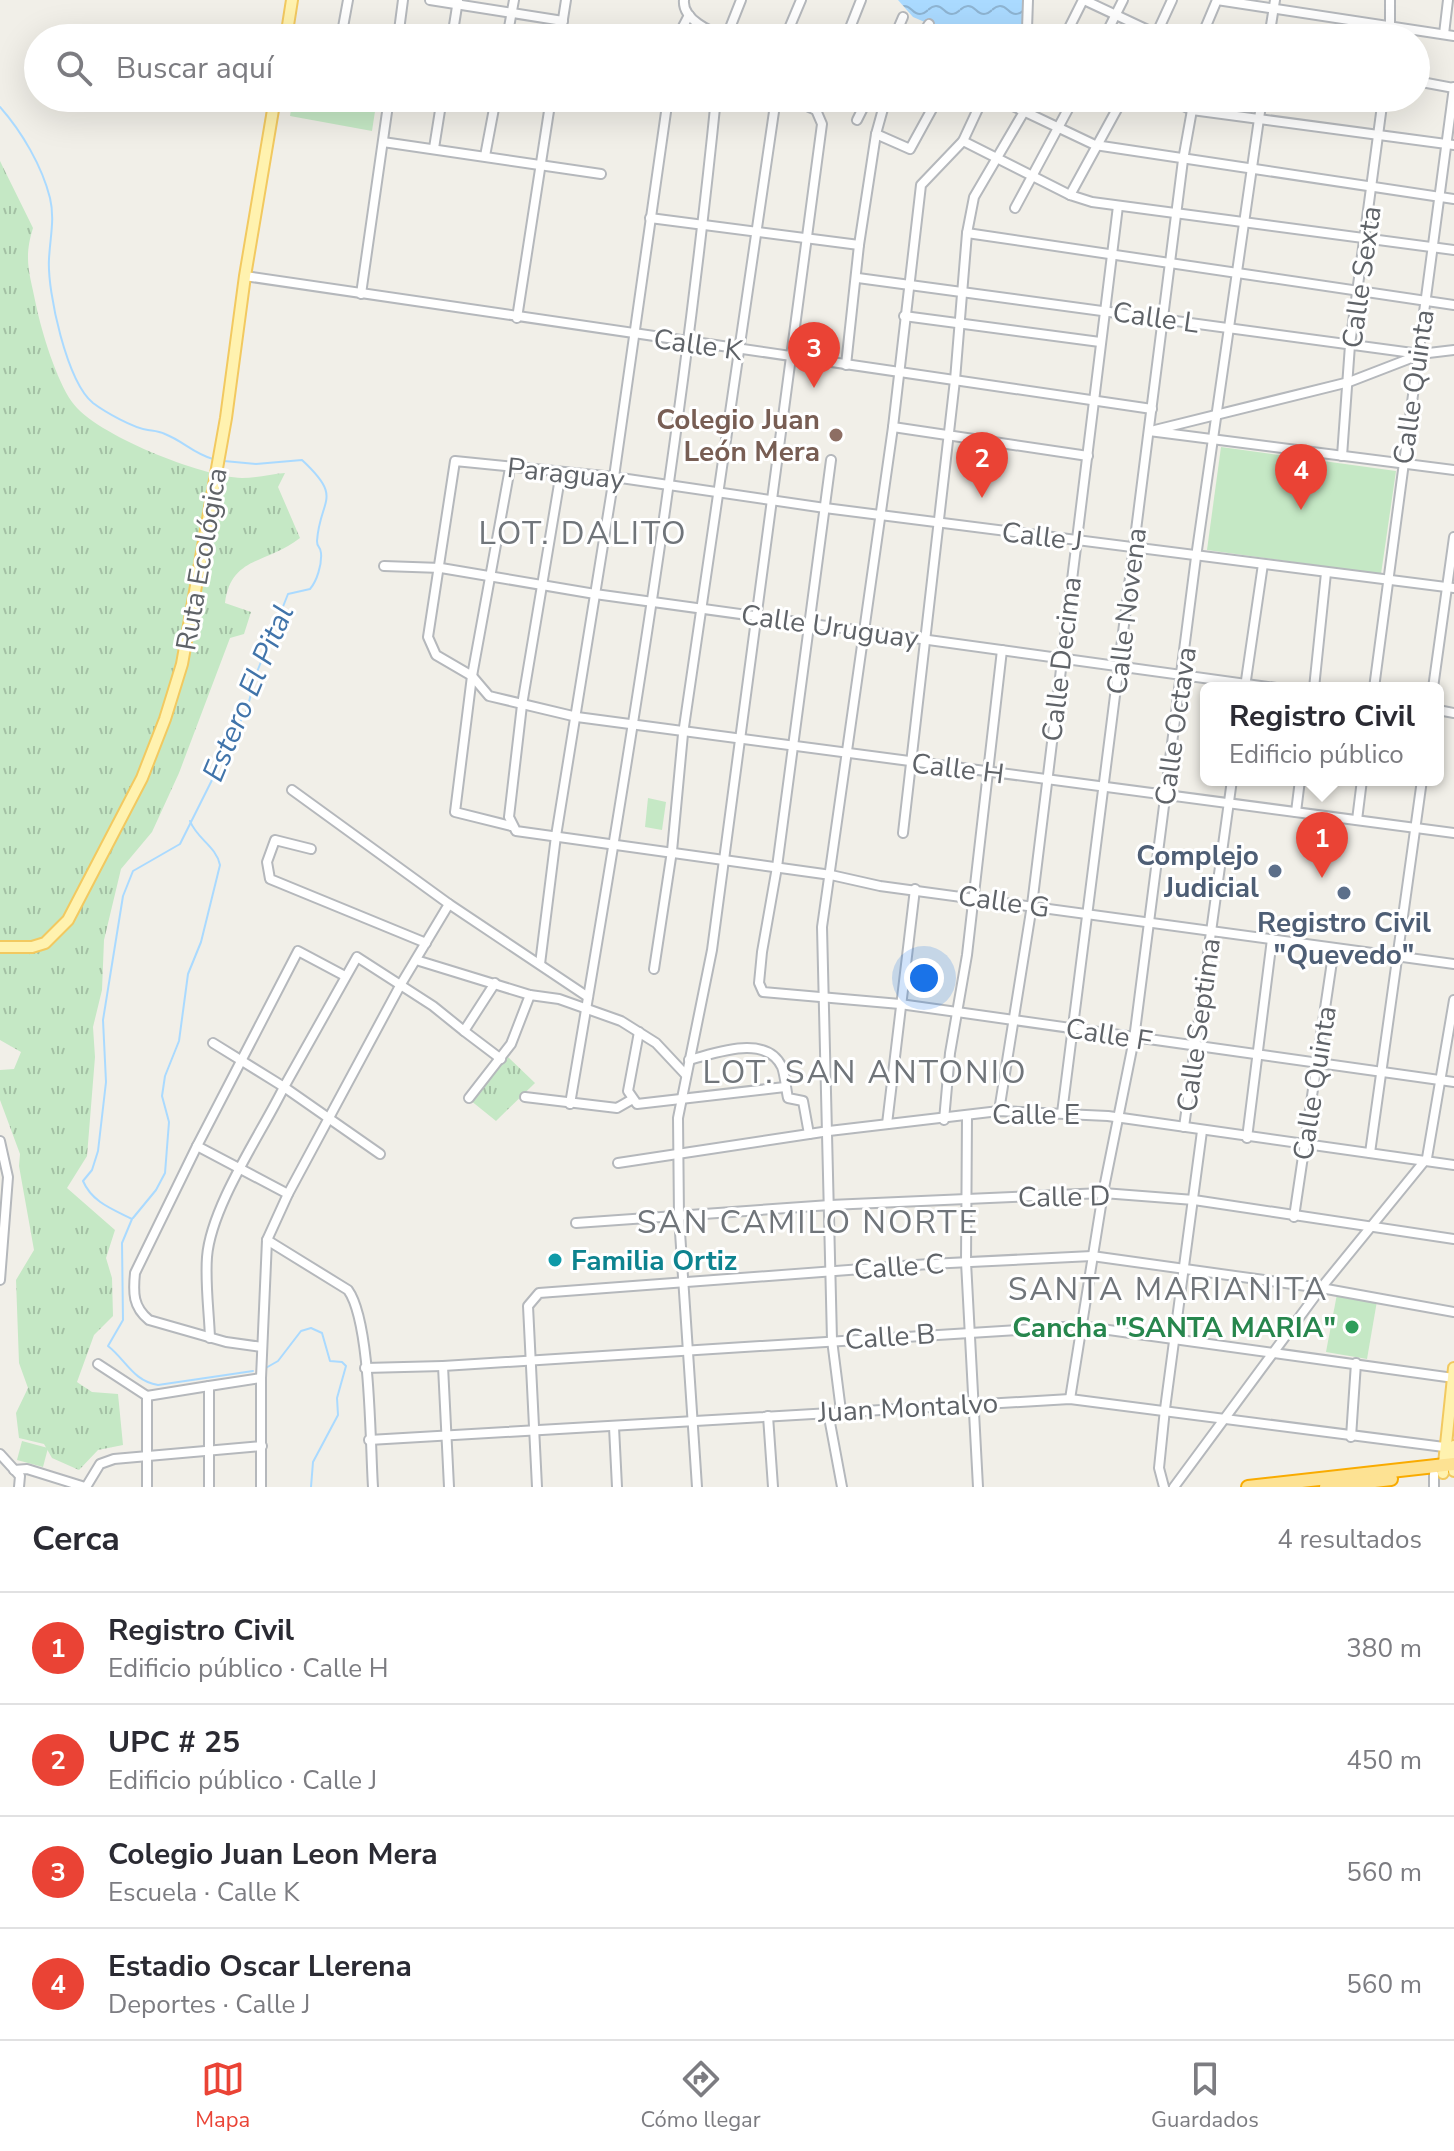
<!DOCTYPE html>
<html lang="es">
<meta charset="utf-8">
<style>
:root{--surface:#fff;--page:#f7f7f7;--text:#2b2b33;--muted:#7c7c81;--line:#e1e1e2;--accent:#ea4335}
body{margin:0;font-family:"Nunito Sans",sans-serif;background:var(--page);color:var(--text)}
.you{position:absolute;left:924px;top:978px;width:28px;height:28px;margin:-20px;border:6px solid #fff;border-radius:50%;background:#1a73e8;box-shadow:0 0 0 12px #1a73e833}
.badge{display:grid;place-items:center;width:52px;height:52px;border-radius:50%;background:var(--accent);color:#fff;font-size:26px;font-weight:700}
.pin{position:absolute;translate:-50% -66px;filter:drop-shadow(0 2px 4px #0008)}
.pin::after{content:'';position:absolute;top:42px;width:28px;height:24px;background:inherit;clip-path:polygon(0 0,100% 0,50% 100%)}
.popup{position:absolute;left:1200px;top:682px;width:244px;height:104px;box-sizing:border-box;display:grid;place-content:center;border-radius:12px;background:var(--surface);filter:drop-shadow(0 2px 6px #0005);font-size:26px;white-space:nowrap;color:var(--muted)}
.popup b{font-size:30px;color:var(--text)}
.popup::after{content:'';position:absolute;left:50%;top:100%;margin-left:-16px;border:16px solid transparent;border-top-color:var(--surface)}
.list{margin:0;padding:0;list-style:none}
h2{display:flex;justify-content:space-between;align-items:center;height:104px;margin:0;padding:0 32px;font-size:34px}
h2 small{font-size:26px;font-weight:400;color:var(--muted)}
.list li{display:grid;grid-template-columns:52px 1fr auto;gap:24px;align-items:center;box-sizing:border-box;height:112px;padding:0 32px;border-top:2px solid var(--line)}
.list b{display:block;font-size:30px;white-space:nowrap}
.list p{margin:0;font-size:26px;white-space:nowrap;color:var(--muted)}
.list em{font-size:26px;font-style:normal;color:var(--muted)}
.icon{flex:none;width:44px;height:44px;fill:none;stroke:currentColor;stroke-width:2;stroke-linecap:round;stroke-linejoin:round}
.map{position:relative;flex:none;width:1454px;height:1487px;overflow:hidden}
.search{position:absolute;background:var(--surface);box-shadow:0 8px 32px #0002;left:24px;right:24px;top:24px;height:88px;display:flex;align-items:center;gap:20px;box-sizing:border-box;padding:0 28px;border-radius:44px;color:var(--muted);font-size:30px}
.sheet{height:552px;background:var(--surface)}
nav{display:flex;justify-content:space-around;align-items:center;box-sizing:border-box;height:112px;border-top:2px solid var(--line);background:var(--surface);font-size:22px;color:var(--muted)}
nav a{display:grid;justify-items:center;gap:4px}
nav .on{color:var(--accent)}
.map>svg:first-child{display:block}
.park{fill:url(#park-tufts)}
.pitch{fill:#c5e8c5}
.water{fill:url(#water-waves)}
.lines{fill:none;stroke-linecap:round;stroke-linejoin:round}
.stream{stroke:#aadaff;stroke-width:2}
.minor-casing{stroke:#b5b8bc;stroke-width:12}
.major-casing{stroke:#f2c960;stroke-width:14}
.highway-casing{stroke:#f9ab00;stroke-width:16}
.minor{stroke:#fff;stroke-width:8}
.major{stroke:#fff2af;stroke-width:10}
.highway{stroke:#fde293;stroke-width:12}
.education-dot{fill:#8d6e63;stroke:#fff;stroke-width:3}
.service-dot{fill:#5c6f8a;stroke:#fff;stroke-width:3}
.culture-dot{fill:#0f9aa8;stroke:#fff;stroke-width:3}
.leisure-dot{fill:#2e9e5b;stroke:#fff;stroke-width:3}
.labels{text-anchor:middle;stroke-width:6;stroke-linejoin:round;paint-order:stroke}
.street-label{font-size:28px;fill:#5f6368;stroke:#fff}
.education-label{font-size:28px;font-weight:bold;fill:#785e54;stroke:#fff;text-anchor:end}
.service-label{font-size:28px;font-weight:bold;fill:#4e5e75;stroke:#fff;text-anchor:end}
.culture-label{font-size:28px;font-weight:bold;fill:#0d838f;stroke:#fff;text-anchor:start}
.leisure-label{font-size:28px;font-weight:bold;fill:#27864d;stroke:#fff;text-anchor:end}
.water-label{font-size:30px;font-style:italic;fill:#4174aa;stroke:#fff}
.quarter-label{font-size:32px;letter-spacing:2px;fill:#70757a;stroke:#fff}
</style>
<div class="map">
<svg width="1454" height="1487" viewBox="0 0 1454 1487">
<defs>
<pattern id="park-tufts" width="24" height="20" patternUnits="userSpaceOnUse" patternTransform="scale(2)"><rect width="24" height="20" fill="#c5e8c5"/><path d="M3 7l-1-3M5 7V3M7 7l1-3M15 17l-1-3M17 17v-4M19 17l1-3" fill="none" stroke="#a3c0a4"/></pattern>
<pattern id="water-waves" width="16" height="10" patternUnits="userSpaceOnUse" patternTransform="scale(2)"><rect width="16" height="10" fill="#aadaff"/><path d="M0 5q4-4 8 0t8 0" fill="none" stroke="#8eb4d2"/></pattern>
</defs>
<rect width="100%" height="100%" fill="#f1efe8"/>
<g class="park">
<path d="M 0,161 L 33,228 C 23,260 30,274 36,305 C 42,333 56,379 72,402 C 95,435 203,477 242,478 C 256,478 271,474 285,473 L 278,487 L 300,538 C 267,564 231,556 225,603 L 251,612 L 244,634 L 230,638 L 179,773 L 152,832 L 121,869 L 104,940 L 102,990 L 93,1027 L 95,1057 L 87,1156 L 67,1188 L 115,1230 L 106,1258 L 112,1278 L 113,1316 L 94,1335 L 77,1382 L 92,1392 L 118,1394 L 123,1445 L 98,1450 L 79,1470 L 52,1458 L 44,1444 L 19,1438 L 16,1413 L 28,1388 L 19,1363 L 16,1280 L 34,1250 L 19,1166 L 20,1154 L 0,1100 L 0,1070 L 14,1069 L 21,1052 L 0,1040 Z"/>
<polygon points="508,1057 535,1083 496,1121 470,1100"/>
</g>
<g class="pitch">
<polygon points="293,98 377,98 372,131 290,116"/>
<polygon points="1221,447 1396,471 1381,574 1207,550"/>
<polygon points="648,798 666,802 662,830 645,827"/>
<polygon points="1337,1294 1377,1301 1367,1359 1326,1352"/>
<polygon points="22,1441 48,1448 43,1467 17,1460"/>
</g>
<polygon class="water" points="898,0 1023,0 1022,35 1021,38 962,38 913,17"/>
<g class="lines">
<g class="stream">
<path d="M 0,107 C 22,132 42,166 50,198 C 55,219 50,238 49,259 C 47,292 67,382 93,403 C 105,412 133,428 148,430 C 155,431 159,431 165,434 C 183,441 194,454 213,459"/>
<path d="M 224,461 L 256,464 L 302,460 C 344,499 320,498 317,541 C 317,548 320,545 321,553 C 322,564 317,581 310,589 L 288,594 L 255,677 L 247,710 L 219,758 L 217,770 L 180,844 L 133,871 L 123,896 L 103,1020 L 106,1082 L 98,1151 L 92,1170 L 83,1181 C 92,1202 112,1209 132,1219 L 122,1243 L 123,1320 L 108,1346 C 126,1360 133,1381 158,1385 L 253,1371"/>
<path d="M 133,1218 L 156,1190 L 165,1173 L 169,1122 L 162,1096 L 165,1076 L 179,1041 L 188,974 L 201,942 L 220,865 C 216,846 197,839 190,821"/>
<polyline points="264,1369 278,1361 301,1331 311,1328 322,1333 330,1361 342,1362 346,1366 337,1398 338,1415 313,1462 311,1487"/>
</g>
<g class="minor-casing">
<g id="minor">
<polyline points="430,0 563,21"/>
<path d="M 684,0 C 682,19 710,32 726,37"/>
<polyline points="1028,0 1027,29 1044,38"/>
<polyline points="1084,0 1165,38"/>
<polyline points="1217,0 1454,36"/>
<polyline points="1444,34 1448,0"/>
<polyline points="1155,37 1172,0"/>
<polyline points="341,38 348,0"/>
<polyline points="398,38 403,0"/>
<polyline points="452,38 458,0"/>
<polyline points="507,38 514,0"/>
<polyline points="560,38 566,0"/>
<polyline points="677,38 689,15"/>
<polyline points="726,38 741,0"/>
<polyline points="785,38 801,0"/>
<polyline points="846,38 861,0"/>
<polyline points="894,38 903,17"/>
<polyline points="920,38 929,24"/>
<polyline points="1064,38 1083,0"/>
<polyline points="1104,38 1123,0"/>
<polyline points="1201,38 1217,0"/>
<polyline points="1269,38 1275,0"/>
<polyline points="1390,38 1390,0"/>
<polyline points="1416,81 1454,88"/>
<polyline points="996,98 1095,145 1454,199"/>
<polyline points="1167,98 1192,110 1454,145"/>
<polyline points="816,110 821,98"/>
<polyline points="857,120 868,98"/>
<polyline points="876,134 910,149 938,98"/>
<polyline points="963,141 983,98"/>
<polyline points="383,142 601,174"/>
<polyline points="434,148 442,98"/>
<polyline points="485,156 496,98"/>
<polyline points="1070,195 1123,98"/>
<polyline points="1015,208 1074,98"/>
<polyline points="650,218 859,245"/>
<polyline points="967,233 1454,305"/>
<polyline points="245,276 1152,409"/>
<polyline points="858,278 1420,354 1454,350"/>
<polyline points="361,294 389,98"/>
<polyline points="904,316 1100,342"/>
<polyline points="517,318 551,98"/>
<polyline points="846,365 859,245 876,134 886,98"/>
<polyline points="893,427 1088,456"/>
<polyline points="1155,430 1349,382 1419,355"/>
<polyline points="1149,431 1454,470"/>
<polyline points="1342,456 1350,345 1383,98"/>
<polyline points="831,460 777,867 762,952 759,983 763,992 900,1004 1454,1082"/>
<polyline points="510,468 472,676 455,812 511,826"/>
<polyline points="561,472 522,705 509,817 516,831 831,875 880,886 1454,964"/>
<polyline points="384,566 441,568 595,594 1276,688"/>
<polyline points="1454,588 825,508 614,477 455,461 428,637 436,655 472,676 489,696 577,717 1454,833"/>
<polyline points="1245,687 1263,564"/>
<polyline points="1314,688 1326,573"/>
<polyline points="1374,688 1454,87"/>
<polyline points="1433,688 1454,537"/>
<polyline points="1438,710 1454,713"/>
<polyline points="1296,812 1300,780"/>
<polyline points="1357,820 1362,780"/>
<polyline points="903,833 955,380 967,233 974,197 1032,98"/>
<polyline points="311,849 275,840 267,862 270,879 426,943"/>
<polyline points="449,904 588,997"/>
<polyline points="416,960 530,995 559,999 621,1021 656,1043 686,1075"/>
<polyline points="540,964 556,836 614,477 668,98"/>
<polyline points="654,969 672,851 683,734 776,98"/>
<polyline points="464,1031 501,1059"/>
<polyline points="639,1032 628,1091 637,1104 785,1087"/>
<polyline points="213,1043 284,1087 357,957 433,1006 464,1031 495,983"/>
<path d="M 689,1060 C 714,1054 766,1033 782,1067 C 785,1075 786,1089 788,1098 L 803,1101 L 809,1134"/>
<polyline points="525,1097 617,1108 631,1100"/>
<polyline points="469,1098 511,1044 530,995"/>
<path d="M 570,1104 C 627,770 682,435 716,98"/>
<polyline points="999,1111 1032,905 1118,206"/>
<polyline points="1062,1113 1183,160 1192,110"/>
<polyline points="967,1116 966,1262 978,1487"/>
<polyline points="944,1120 950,1053 967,955 1002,650"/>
<polyline points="887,1124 915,889"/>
<polyline points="1184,1127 1232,780"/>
<polyline points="1247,1138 1272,939"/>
<polyline points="0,1141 8,1177 0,1280"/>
<polyline points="197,1146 298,951 345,976"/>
<polyline points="1370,1153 1422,780"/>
<polyline points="618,1163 829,1131 999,1111 1108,1116 1454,1165"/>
<polyline points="1294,1217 1334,948"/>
<polyline points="576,1223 830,1205 1103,1193 1194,1200 1454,1239"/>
<path d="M 267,1240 L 348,1290 C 371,1322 370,1443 373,1487"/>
<path d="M 210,1338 C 209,1311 205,1283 207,1257 C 211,1206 261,1134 284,1087 L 380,1154"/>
<path d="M 262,1347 L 226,1342 L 149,1320 C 133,1307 133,1293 135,1273 L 197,1146 L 288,1194"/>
<polyline points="98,1364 147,1396 147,1487"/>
<polyline points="365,1368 443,1366"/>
<polyline points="147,1396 209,1386"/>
<polyline points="1070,1399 1103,1193 1134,1039 1196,557 1262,98"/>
<polyline points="841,1411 832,1340 822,927 893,427 921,185 963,141 1070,195 1092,202 1454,250"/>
<polyline points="828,1412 842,1487"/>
<polyline points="768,1416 773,1487"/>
<polyline points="614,1427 617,1487"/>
<polyline points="1351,1437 1356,1363"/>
<polyline points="369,1440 1070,1399 1444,1447"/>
<polyline points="0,1454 20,1476 19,1487"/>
<polyline points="14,1470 27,1469 85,1487"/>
<polyline points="86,1487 100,1464 114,1459 262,1446"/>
<polyline points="209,1487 209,1386 261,1378"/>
<polyline points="261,1487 261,1378 267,1240 288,1194 401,984 449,904 292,790"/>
<polyline points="449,1487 443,1366 1080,1326 1454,1378"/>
<polyline points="537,1487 528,1306 539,1293 929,1264 1092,1256 1321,1288 1454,1312"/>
<polyline points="697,1487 679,1217 678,1118 712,950 822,124 816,110 789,98"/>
<polyline points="1164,1487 1159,1468 1165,1409 1202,1131"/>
<polyline points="1174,1487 1321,1288 1427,1158 1454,1000"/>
<polyline points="1434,1487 1434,1474"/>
</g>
</g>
<g class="major-casing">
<g id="major">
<polyline points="286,38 292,0"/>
<polyline points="0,947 32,947 45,943 68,920 142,778 165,719 182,664 226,418 245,276 275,98"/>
<polyline points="1454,1471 1454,1446"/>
<polyline points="1443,1473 1454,1368"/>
</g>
</g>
<g class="highway-casing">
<g id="highway">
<polyline points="1248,1487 1454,1464"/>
<polyline points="1326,1487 1391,1479"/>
</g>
</g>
<use href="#minor" class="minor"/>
<use href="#major" class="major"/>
<use href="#highway" class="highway"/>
</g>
<circle class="education-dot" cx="836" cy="435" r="8"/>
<g class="service-dot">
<circle cx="1275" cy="871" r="8"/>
<circle cx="1344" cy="893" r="8"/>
</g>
<circle class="culture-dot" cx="555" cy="1260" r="8"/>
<circle class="leisure-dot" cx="1352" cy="1327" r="8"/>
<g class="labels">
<g class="street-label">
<text transform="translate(1361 277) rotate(-82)" y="10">Calle Sexta</text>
<text transform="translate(1156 317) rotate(8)" y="10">Calle L</text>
<text transform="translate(698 344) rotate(8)" y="10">Calle K</text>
<text transform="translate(1413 387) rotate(-82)" y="10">Calle Quinta</text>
<text transform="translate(566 473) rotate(6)" y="10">Paraguay</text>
<text transform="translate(1042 536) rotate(7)" y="10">Calle J</text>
<text transform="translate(201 559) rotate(-80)" y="10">Ruta Ecológica</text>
<text transform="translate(1126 611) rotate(-83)" y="10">Calle Novena</text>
<text transform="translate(830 626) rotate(8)" y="10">Calle Uruguay</text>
<text transform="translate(1061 659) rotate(-83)" y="10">Calle Decima</text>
<text transform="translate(1175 726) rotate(-82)" y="10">Calle Octava</text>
<text transform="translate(958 768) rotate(7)" y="10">Calle H</text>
<text transform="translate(1004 901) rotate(8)" y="10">Calle G</text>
<text transform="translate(1198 1025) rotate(-82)" y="10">Calle Septima</text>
<text transform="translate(1109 1034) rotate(9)" y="10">Calle F</text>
<text transform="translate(1314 1083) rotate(-81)" y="10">Calle Quinta</text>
<text x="1036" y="1124">Calle E</text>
<text transform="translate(1064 1196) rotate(-1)" y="10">Calle D</text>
<text transform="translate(899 1266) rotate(-4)" y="10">Calle C</text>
<text transform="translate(890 1336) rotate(-4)" y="10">Calle B</text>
<text transform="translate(908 1407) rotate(-3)" y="10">Juan Montalvo</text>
</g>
<g class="education-label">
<text x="820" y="429">Colegio Juan<tspan x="820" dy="32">León Mera</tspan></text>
</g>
<g class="service-label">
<text x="1259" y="865">Complejo<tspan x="1259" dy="32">Judicial</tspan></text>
<text x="1344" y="932" text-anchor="middle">Registro Civil<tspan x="1344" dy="32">"Quevedo"</tspan></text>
</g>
<g class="culture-label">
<text x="571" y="1270">Familia Ortiz</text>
</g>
<g class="leisure-label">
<text x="1336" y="1337">Cancha "SANTA MARIA"</text>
</g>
<g class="water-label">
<text transform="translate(248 693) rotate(-67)" y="10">Estero El Pital</text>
</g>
<g class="quarter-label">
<text x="583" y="544">LOT. DALITO</text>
<text x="865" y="1083">LOT. SAN ANTONIO</text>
<text x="808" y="1233">SAN CAMILO NORTE</text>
<text x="1168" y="1300">SANTA MARIANITA</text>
</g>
</g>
</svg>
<div class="you"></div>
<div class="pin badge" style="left:1322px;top:878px">1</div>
<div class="popup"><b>Registro Civil</b>Edificio público</div>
<div class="pin badge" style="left:982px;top:498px">2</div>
<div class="pin badge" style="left:814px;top:388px">3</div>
<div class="pin badge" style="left:1301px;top:510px">4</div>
<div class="search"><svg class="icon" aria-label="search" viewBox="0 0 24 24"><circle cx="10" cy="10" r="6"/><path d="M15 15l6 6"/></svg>Buscar aquí</div>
</div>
<section class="sheet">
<h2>Cerca<small>4 resultados</small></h2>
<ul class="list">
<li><span class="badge">1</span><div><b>Registro Civil</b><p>Edificio público · Calle H</p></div><em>380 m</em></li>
<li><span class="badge">2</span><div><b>UPC # 25</b><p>Edificio público · Calle J</p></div><em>450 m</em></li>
<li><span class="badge">3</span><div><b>Colegio Juan Leon Mera</b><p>Escuela · Calle K</p></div><em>560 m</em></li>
<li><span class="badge">4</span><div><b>Estadio Oscar Llerena</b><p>Deportes · Calle J</p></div><em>560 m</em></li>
</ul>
</section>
<nav>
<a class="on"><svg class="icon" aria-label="map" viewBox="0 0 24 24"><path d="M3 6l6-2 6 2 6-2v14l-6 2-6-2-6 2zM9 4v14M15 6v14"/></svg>Mapa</a>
<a><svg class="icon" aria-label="directions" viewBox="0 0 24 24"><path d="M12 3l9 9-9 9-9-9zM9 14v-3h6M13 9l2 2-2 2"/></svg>Cómo llegar</a>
<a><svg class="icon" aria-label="saved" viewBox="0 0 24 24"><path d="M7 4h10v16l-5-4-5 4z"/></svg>Guardados</a>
</nav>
